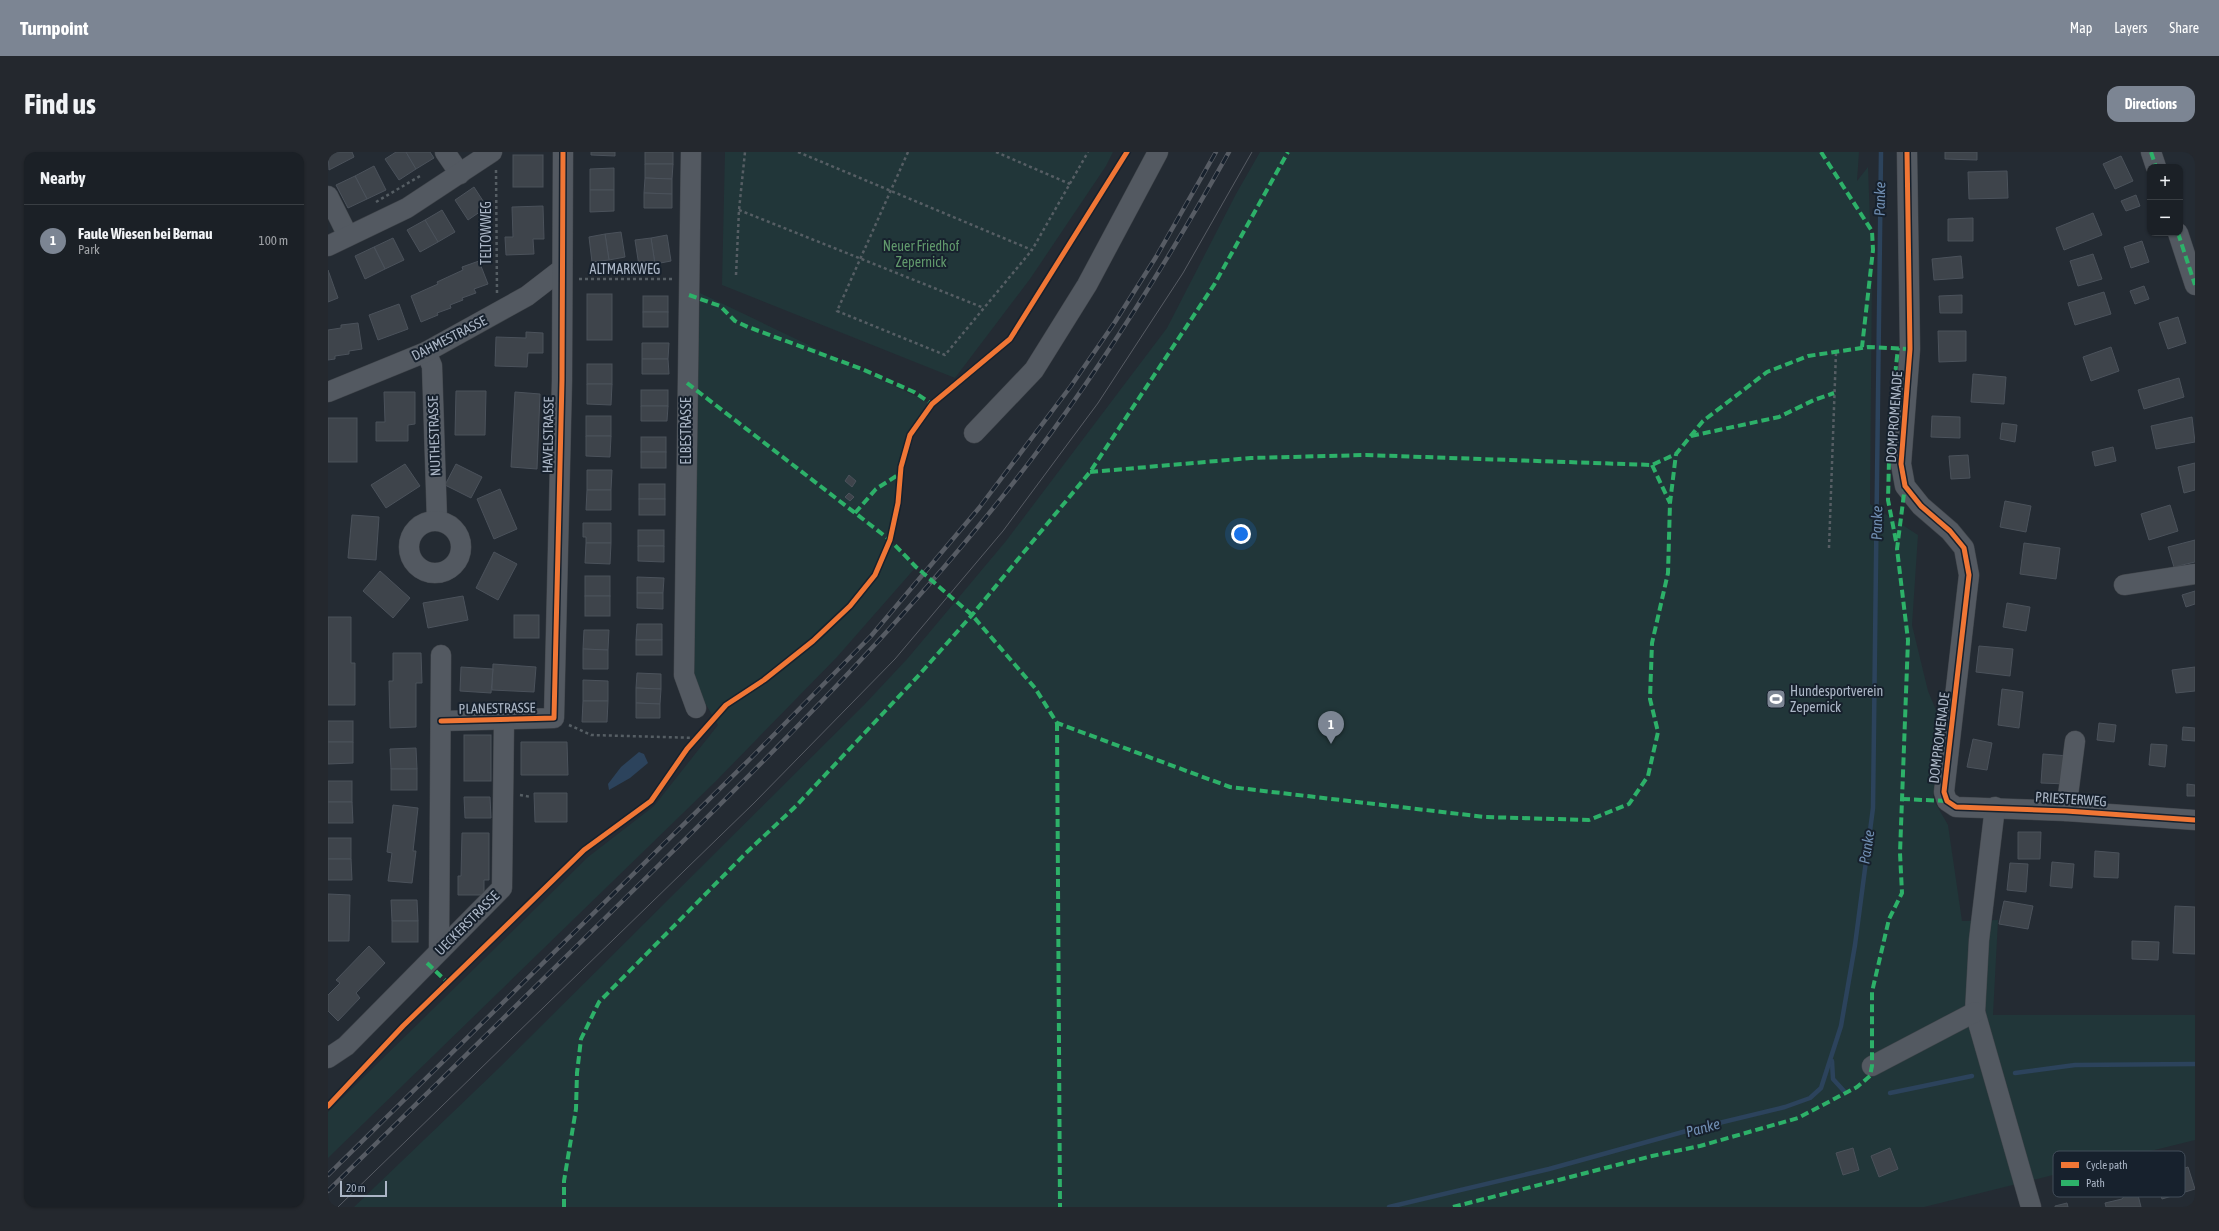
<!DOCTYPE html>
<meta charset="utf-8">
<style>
:root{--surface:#1b2026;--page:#24282e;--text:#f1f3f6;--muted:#a0a3a7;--line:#393e43;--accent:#7c8593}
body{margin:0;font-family:"Asap Condensed",sans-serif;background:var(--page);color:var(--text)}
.controls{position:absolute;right:12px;top:12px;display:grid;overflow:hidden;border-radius:8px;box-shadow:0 1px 3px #0004}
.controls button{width:36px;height:36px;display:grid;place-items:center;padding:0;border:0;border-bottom:1px solid var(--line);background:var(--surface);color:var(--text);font:20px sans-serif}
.scale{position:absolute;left:12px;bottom:10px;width:47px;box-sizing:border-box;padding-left:4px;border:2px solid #abb6c6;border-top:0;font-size:11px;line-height:14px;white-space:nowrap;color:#abb6c6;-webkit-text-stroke:3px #17212d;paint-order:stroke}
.you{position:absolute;left:913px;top:382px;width:14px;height:14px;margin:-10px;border:3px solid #fff;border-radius:50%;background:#1a73e8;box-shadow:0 0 0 6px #1a73e833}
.badge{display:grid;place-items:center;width:26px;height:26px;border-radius:50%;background:var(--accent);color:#fff;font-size:13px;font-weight:700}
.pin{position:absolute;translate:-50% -33px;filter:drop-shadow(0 1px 2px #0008)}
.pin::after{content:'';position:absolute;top:21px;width:14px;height:12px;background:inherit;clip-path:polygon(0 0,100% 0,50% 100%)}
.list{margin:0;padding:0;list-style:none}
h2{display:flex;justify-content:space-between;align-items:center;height:52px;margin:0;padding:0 16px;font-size:17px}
h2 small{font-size:13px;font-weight:400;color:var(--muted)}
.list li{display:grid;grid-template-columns:26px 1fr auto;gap:12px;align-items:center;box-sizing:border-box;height:72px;padding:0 16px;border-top:1px solid var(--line)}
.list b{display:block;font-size:15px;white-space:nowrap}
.list p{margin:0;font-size:13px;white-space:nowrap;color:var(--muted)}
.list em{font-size:13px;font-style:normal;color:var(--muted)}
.map{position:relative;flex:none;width:1867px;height:1055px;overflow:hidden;border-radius:12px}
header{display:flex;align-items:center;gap:24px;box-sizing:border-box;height:56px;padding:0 20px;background:var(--accent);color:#fff}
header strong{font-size:19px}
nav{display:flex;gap:22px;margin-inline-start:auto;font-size:14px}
.intro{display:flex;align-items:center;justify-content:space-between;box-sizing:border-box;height:96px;padding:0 24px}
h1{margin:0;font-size:28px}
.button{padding:10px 18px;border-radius:12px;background:var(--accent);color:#fff;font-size:14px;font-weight:700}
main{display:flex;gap:24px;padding:0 24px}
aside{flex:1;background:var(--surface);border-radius:12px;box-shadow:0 1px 3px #0004}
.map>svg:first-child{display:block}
.green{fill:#213639}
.water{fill:#2c435c}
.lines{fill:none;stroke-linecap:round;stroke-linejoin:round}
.stream{stroke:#2c435c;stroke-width:4.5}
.building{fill:#3e444b;stroke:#4b525b}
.minor-casing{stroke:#40454b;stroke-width:21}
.path{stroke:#565e64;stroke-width:2.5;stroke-dasharray:3 3;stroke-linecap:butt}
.minor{stroke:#535961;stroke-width:20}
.tram{stroke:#575c64;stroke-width:1}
.rail-casing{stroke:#575c64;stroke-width:4.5}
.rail{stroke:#17212d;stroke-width:3;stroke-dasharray:9;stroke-linecap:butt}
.quiet{stroke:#2db169;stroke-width:4;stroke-dasharray:8 4;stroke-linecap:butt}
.cycleway-casing{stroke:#17212d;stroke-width:8}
.cycleway{stroke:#f07635;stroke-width:5}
.labels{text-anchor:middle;stroke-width:4;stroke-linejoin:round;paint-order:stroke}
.street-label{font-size:14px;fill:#abb6c6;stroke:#17212d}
.park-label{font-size:14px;fill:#61996c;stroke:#17212d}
.poi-label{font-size:14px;fill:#abb6c6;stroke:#17212d;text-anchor:start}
.water-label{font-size:15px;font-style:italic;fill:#708eb2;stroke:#17212d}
.key{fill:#17212d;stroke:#434e5b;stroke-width:1}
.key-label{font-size:11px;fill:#abb6c6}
</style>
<header>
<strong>Turnpoint</strong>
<nav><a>Map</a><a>Layers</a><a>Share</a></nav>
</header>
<div class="intro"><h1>Find us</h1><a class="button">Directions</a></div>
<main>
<aside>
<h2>Nearby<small></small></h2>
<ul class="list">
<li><span class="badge">1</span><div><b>Faule Wiesen bei Bernau</b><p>Park</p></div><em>100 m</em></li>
</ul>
</aside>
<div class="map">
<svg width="1867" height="1055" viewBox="0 0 1867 1055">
<rect width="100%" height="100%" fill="#242b33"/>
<g class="green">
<polygon points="397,0 785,0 778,14 702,127 627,226 394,133"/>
<polygon points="932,0 1531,0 1529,29 1540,15 1544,120 1542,352 1590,383 1584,473 1600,539 1613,570 1605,647 1620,673 1634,769 1670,768 1665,863 1867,863 1867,988 1596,1055 26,1055 172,915 536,553 580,506 678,389 839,176 908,42"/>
<polygon points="372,141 604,252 582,283 573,315 570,351 562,388 588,415 509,505 388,629 0,1006 0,960 260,705 326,654 390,573 363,527"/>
</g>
<polygon class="water" points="311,600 316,602 320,611 302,626 281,638 280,632 293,615"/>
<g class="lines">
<g class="stream">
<polyline points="1504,909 1505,927 1516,939"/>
<polyline points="1687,921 1747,913 1867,912"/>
<polyline points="1562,941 1644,924"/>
<polyline points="1061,1055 1221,1017 1362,978 1457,955 1482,946 1493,936 1513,874 1527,793 1545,656 1553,0"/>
</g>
</g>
<g class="building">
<polygon points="0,0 24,0 26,5 1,18"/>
<polygon points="68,0 78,0 88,17 71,28 57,7"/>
<polygon points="78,0 102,0 106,6 88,17"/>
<polygon points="263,0 287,0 287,4 263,3"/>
<rect x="317" y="0" width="28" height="12"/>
<polygon points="1617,0 1649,0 1649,8 1617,7"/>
<rect x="185" y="3" width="30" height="32"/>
<polygon points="1793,4 1805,29 1787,37 1775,12"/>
<polygon points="317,12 345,12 344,27 317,26"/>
<polygon points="46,14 58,38 39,47 27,24"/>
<polygon points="286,16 286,38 262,38 262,17"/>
<polygon points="1679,19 1680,46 1641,47 1640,20"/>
<polygon points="27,24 39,47 20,56 8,33"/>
<polygon points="317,26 344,27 344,42 316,41"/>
<polygon points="146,35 159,55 140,68 127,48"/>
<polygon points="262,38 286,38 286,59 262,60"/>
<polygon points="316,41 344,42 344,56 316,56"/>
<polygon points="1808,43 1812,54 1798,59 1793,49"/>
<polygon points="215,54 216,87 205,87 206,102 178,103 177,85 185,85 184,55"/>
<polygon points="114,58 127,80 110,90 97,68"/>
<polygon points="1765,61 1774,83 1736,98 1728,76"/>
<polygon points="1645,66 1645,89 1620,89 1620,67"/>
<polygon points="97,68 110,90 92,100 79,78"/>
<polygon points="293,80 297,105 281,108 277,82"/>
<polygon points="277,82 281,108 264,110 261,85"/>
<polygon points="339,83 343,109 327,112 323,86"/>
<polygon points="65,86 76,108 57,117 46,95"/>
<polygon points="323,86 327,112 311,114 307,88"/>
<polygon points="1814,89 1821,110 1803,116 1796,95"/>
<polygon points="46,95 57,117 37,127 27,104"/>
<polygon points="1765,102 1774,127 1750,134 1742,109"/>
<polygon points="1633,104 1635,126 1606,128 1604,107"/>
<polygon points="151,109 160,132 146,137 148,141 134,146 135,148 122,153 123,156 109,161 110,163 93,170 83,144 110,132 109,130 135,118 134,115"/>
<polygon points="0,118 10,146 0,150"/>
<polygon points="1816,134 1821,147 1807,152 1802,139"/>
<polygon points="1776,140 1783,162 1747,173 1740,151"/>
<rect x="259" y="142" width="25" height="46"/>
<polygon points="1634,143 1634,161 1612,161 1611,144"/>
<rect x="315" y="144" width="25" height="16"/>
<polygon points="71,152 80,177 50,188 41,163"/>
<rect x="315" y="160" width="25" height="15"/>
<polygon points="1850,165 1858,191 1840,197 1831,171"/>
<polygon points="30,171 34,197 21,199 21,202 7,204 7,207 0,208 0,178 13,176 13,173"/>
<polygon points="1610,179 1638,179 1638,209 1611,210"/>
<polygon points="198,180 215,181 215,201 200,201 199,215 167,214 168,185 198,186"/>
<polygon points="314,191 341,191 340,207 314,207"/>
<polygon points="1783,195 1791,219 1763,229 1755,205"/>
<polygon points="314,207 340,207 341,222 314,222"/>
<rect x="259" y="212" width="25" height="20"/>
<polygon points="1645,222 1678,225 1676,252 1643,250"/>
<polygon points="1851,226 1856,245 1816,257 1810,238"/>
<polygon points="259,232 284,232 283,253 259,252"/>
<rect x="313" y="238" width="27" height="16"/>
<polygon points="128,239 158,239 157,283 127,283"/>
<polygon points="56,240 87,240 87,272 80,273 80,289 48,289 48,270 57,270"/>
<polygon points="187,240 212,242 209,317 183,315"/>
<polygon points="313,254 340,254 339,269 313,269"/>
<rect x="258" y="264" width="25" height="20"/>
<polygon points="1604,264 1632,265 1632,286 1603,285"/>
<polygon points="1864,265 1867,290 1828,297 1823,274"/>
<rect x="0" y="266" width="29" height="44"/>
<polygon points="1674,271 1689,273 1687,290 1672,287"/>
<polygon points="258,284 283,284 282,305 258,304"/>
<rect x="313" y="285" width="25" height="15"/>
<polygon points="1785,295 1788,309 1767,314 1764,300"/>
<rect x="313" y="300" width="25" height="16"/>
<polygon points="1640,303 1642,326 1623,327 1621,304"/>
<polygon points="1867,311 1867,338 1856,341 1850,315"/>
<polygon points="77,312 92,334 58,356 43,333"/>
<polygon points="128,312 154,325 143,346 117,333"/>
<polygon points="259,318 284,318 283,338 259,338"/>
<polygon points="521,323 528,329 524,335 517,329"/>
<rect x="311" y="332" width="26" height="15"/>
<polygon points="172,337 189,377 166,387 149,347"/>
<polygon points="259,338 283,338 283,358 258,358"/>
<polygon points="521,341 526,345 522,349 517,345"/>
<rect x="311" y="347" width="26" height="16"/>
<polygon points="1677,349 1703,354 1698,380 1672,375"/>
<polygon points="1842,353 1850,379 1821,388 1813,362"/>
<polygon points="24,363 51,365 48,408 20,406"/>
<polygon points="255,371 283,371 283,391 258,391 258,385 255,385"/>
<rect x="310" y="378" width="26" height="16"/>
<polygon points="1867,388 1867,410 1846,415 1840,395"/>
<polygon points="258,391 283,391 282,412 257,411"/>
<polygon points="1696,391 1732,396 1728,427 1692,422"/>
<polygon points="310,394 336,394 336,410 310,409"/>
<polygon points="166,400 189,412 170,448 148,436"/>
<polygon points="52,419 82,446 65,466 35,439"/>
<rect x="257" y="424" width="25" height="20"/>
<polygon points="309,425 336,426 335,441 309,441"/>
<polygon points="1867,439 1867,452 1858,455 1854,443"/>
<polygon points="309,441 335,441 335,457 309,456"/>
<polygon points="135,444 140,468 100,476 95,451"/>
<rect x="257" y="444" width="25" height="20"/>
<polygon points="1679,451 1702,455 1698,479 1675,475"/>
<rect x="186" y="463" width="25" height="23"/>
<polygon points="0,465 23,465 23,511 27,511 27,553 0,553"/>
<polygon points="309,472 334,472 334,488 308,488"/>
<polygon points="256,478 281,478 280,498 255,497"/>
<rect x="308" y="488" width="26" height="15"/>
<polygon points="1651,494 1685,497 1682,524 1648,520"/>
<polygon points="255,497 280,498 280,517 255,517"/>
<polygon points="65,501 93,501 94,531 88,531 88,575 62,576 61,529 65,529"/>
<polygon points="165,512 208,515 206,540 164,538"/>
<polygon points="133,515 165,517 163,541 132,539"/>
<polygon points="1867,515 1867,539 1848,541 1844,518"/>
<polygon points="309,521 333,522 333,537 308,536"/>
<polygon points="255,528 280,529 280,549 255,549"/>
<polygon points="308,536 333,537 332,552 308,551"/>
<polygon points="1674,537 1695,540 1691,576 1670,573"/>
<polygon points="255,549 280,549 279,570 254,570"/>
<polygon points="308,551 332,552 332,566 308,566"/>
<rect x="0" y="569" width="25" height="21"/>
<polygon points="1771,571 1788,573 1786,590 1769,588"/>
<polygon points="1855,575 1867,576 1867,589 1854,588"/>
<rect x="136" y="583" width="27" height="46"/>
<polygon points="1645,587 1664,591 1659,618 1639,615"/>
<polygon points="0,590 25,590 25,611 0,612"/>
<polygon points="193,590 239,590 240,623 193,623"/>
<polygon points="1823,592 1839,593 1837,615 1821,613"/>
<polygon points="88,596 89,617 63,617 62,597"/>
<polygon points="1715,602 1741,604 1739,632 1713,631"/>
<rect x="63" y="617" width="26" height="21"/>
<rect x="0" y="629" width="24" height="21"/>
<polygon points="1859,632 1867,633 1867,644 1859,644"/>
<polygon points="206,641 239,641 239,670 207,670"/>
<polygon points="136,645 162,645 163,666 137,666"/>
<polygon points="0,650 24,650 25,671 0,671"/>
<polygon points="65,653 90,656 85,699 88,699 84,731 60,729 64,701 59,700"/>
<polygon points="1690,680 1713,680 1712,707 1690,707"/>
<polygon points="134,681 161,681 161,728 156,728 156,743 130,743 130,724 133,724"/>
<rect x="0" y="686" width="23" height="21"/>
<polygon points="1767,699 1791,701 1790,726 1766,725"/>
<polygon points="0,707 23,707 24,728 0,728"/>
<polygon points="1724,710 1746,712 1744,736 1722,734"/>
<polygon points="1682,711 1700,712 1698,740 1679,738"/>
<polygon points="0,742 22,743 21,789 0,789"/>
<polygon points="63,748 89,748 90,769 64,769"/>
<polygon points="1676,749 1705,754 1700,777 1671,772"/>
<polygon points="1847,754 1867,755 1867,802 1845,801"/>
<rect x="64" y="769" width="26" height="21"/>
<polygon points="1804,789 1831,790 1830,808 1804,807"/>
<polygon points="41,794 57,811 28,841 32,846 10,869 0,859 0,843 12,831 8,828"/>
<polygon points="1525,996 1531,1018 1515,1023 1508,1001"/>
<polygon points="1562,996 1570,1017 1551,1025 1543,1004"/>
<polygon points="1860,1015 1867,1037 1834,1047 1827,1026"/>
<polygon points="1808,1035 1813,1055 1778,1055 1777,1051 1794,1047 1797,1043 1795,1038"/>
<polygon points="1739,1051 1740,1055 1727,1055 1727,1054"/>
</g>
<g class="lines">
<g class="minor-casing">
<g id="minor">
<polyline points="117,0 132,22"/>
<polyline points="363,0 356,523 368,556"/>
<polyline points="1579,0 1582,197 1573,312 1577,334 1593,354 1622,379 1636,396 1641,423 1616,640 1619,649 1628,655 1738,659 1867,668"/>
<polyline points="1823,0 1828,15"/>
<polyline points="0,44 20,84"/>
<polyline points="1850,81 1867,133"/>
<polyline points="0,94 79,56 164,0"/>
<polyline points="98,200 104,214 109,368"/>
<polyline points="0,240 98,200 199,144 234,117"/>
<polyline points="646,281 706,218 759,133 830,0"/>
<circle cx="107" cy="395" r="26"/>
<polyline points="1796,433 1867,422"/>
<polyline points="113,569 226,566 234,228 235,0"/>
<polyline points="1667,655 1651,788 1647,860 1703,1055"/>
<polyline points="1738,659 1747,589"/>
<polyline points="111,798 113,503"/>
<polyline points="0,906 18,894 174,736 176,568"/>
<polyline points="1544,914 1647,860"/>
</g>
</g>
<g class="path">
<polyline points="470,0 704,98 760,0"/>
<polyline points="580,0 509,159 617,203 704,98"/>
<polyline points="668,0 742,32"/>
<polyline points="168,18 169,141"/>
<polyline points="48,50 92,24"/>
<polyline points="411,58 656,156"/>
<polyline points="408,123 411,58 417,0"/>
<polyline points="251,127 344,127"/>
<polyline points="1501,396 1508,200"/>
<polyline points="241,573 263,583 370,586"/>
<polyline points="192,643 203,645"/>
</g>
<use href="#minor" class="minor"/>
<polyline class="tram" points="10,1055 426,651 567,507 675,379 770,251 855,121 924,0"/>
<g class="rail-casing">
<g id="rail">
<polyline points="0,1023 425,604 543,484 651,356 743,234 787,170 828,105 888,0"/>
<path d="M 0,1039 C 111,930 221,821 331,713 C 463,583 594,452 706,304 C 779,207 842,105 901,0"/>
</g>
</g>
<use href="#rail" class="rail"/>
<g class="quiet">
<polyline points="1493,0 1544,79 1545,98 1534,195"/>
<polyline points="1823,0 1828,15"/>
<polyline points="1850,81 1867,133"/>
<polyline points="361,143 392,154 407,169 420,175 534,217 586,240 604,252"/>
<polyline points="359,231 562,388 588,415 644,463 707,536 729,571 902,635 1157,665 1261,668 1301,652 1320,624 1330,580 1322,547 1324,491 1340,421 1342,351 1348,302"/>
<polyline points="1363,284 1451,265 1486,248 1506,241"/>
<polyline points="1324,313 1342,351"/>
<polyline points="762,320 923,306 1038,303 1324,313 1348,302 1375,269 1439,220 1480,204 1540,195 1582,197"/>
<polyline points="527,361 548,337 573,321"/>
<polyline points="1568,389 1560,348 1562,268 1570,196"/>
<polyline points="729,571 732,1055"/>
<polyline points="1574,647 1619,649"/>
<polyline points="99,811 120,831"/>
<polyline points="236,1055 236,1029 248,957 249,921 253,887 271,850 419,700 468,654 591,523 644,463 762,320 886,133 960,0"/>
<polyline points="1125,1055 1324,1004 1372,994 1470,966 1529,935 1542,924 1544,914 1544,840 1561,767 1574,741 1572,701 1580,488 1569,397 1577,334"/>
</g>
<g class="cycleway-casing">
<g id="cycleway">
<polyline points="1579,0 1582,197 1573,312 1577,334 1593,354 1622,379 1636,396 1641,423 1616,640 1619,649 1628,655 1738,659 1867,668"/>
<polyline points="113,569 226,566 234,228 235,0"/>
<polyline points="0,954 75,874 256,698 323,649 359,597 398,553 436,528 485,489 522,454 547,423 562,388 570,351 573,315 582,283 604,252 682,187 799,0"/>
</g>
</g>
<use href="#cycleway" class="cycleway"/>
</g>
<defs>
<g id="stadium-square" transform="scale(1)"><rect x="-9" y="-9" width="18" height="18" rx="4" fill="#7c8593" stroke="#17212d"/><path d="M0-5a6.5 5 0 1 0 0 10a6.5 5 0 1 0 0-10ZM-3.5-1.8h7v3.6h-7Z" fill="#fff"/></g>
</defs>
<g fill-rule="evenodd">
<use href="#stadium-square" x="1448" y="547"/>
</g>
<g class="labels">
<g class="street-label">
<text transform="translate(158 81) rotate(-90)" y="5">TELTOWWEG</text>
<text x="297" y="122">ALTMARKWEG</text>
<text transform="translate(121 186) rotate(-27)" y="5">DAHMESTRASSE</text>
<text transform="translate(1566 265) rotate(-86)" y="5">DOMPROMENADE</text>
<text transform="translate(358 279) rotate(-90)" y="5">ELBESTRASSE</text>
<text transform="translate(220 283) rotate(-89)" y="5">HAVELSTRASSE</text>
<text transform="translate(106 284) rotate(-92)" y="5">NUTHESTRASSE</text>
<text transform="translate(169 556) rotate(-1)" y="5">PLANESTRASSE</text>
<text transform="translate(1611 586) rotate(-83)" y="5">DOMPROMENADE</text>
<text transform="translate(1743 647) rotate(4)" y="5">PRIESTERWEG</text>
<text transform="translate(139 771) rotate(-45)" y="5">UECKERSTRASSE</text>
</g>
<g class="park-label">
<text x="593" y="99">Neuer Friedhof<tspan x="593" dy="16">Zepernick</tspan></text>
</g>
<g class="poi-label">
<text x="1462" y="544">Hundesportverein<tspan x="1462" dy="16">Zepernick</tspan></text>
</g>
<g class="water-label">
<text transform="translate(1552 47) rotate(-89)" y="5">Panke</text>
<text transform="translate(1549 371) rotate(-89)" y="5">Panke</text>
<text transform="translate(1539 695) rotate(-81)" y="5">Panke</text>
<text transform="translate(1375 976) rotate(-15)" y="5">Panke</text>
</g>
</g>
<rect x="1725" y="999" width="132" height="46" rx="6" class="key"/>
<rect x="1733" y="1010" width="18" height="6" fill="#f07635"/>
<rect x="1733" y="1028" width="18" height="6" fill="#2db169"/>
<g class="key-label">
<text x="1758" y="1017">Cycle path</text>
<text x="1758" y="1035">Path</text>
</g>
</svg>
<div class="controls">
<button>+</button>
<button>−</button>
</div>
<div class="scale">20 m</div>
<div class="you"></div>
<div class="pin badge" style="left:1003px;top:592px">1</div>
</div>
</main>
